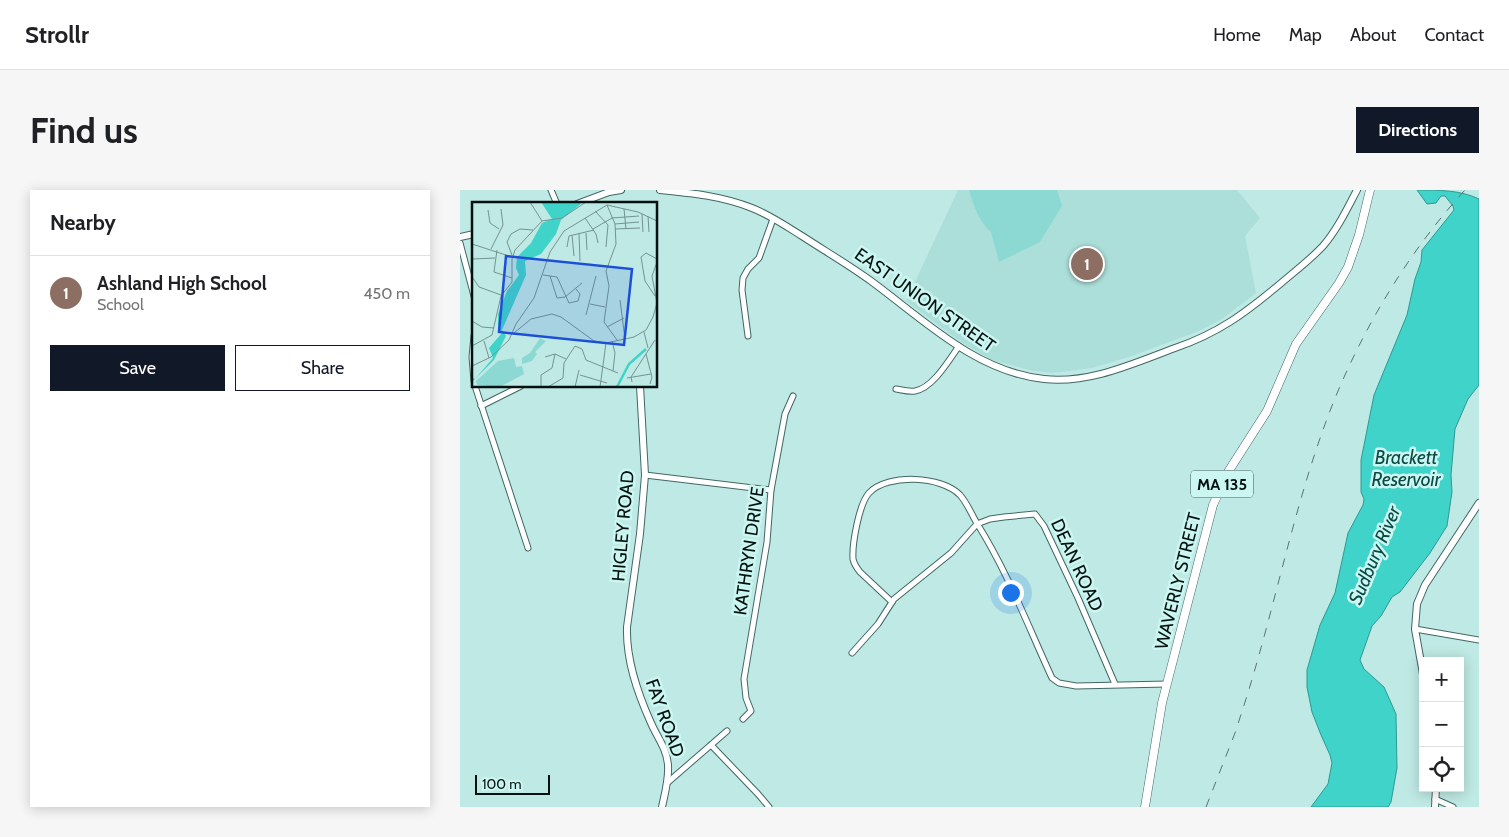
<!DOCTYPE html>
<meta charset="utf-8">
<style>
:root{--surface:#fff;--page:#f6f6f6;--text:#202124;--muted:#757577;--line:#e0e0e0;--accent:#111827}
body{margin:0;font-family:Cabin,sans-serif;background:var(--page);color:var(--text)}
.controls{position:absolute;right:15px;bottom:15px;display:grid;overflow:hidden;border-radius:0px;box-shadow:0 2px 12px #0003}
.controls button{width:45px;height:45px;display:grid;place-items:center;padding:0;border:0;border-bottom:1px solid var(--line);background:var(--surface);color:var(--text);font:25px sans-serif}
.scale{position:absolute;left:15px;bottom:12px;width:75px;box-sizing:border-box;padding-left:5px;border:2px solid #031210;border-top:0;font-size:14px;line-height:18px;white-space:nowrap;color:#031210;-webkit-text-stroke:4px #ccf6f1;paint-order:stroke}
.you{position:absolute;left:550px;top:402px;width:18px;height:18px;margin:-12px;border:4px solid #fff;border-radius:50%;background:#1a73e8;box-shadow:0 0 0 8px #1a73e833}
.badge{display:grid;place-items:center;width:32px;height:32px;border-radius:50%;background:var(--accent);color:#fff;font-size:16px;font-weight:700}
.pin{position:absolute;translate:-50% -50%;border:2px solid #fff;box-shadow:0 1px 5px #0006}
.list{margin:0;padding:0;list-style:none}
h2{display:flex;justify-content:space-between;align-items:center;height:65px;margin:0;padding:0 20px;font-size:21px}
h2 small{font-size:16px;font-weight:400;color:var(--muted)}
.list li{display:grid;grid-template-columns:32px 1fr auto;gap:15px;align-items:center;box-sizing:border-box;height:75px;padding:0 20px;border-top:1px solid var(--line)}
.list b{display:block;font-size:19px;white-space:nowrap}
.list p{margin:0;font-size:16px;white-space:nowrap;color:var(--muted)}
.list em{font-size:16px;font-style:normal;color:var(--muted)}
.actions{display:flex;gap:10px;padding:15px 20px}
.actions a{flex:1;padding:11px 0;border:1px solid var(--accent);border-radius:0px;text-align:center;font-size:18px;color:var(--accent)}
.actions .main{background:var(--accent);color:#fff}
.icon{flex:none;width:28px;height:28px;fill:none;stroke:currentColor;stroke-width:2;stroke-linecap:round;stroke-linejoin:round}
.map{position:relative;flex:none;width:1019px;height:617px;overflow:hidden;border-radius:0px}
header{display:flex;align-items:center;gap:30px;box-sizing:border-box;height:70px;padding:0 25px;background:var(--surface);border-bottom:1px solid var(--line)}
header strong{font-size:24px}
nav{display:flex;gap:28px;margin-inline-start:auto;font-size:18px}
.intro{display:flex;align-items:center;justify-content:space-between;box-sizing:border-box;height:120px;padding:0 30px}
h1{margin:0;font-size:35px}
.button{padding:12px 22px;border-radius:0px;background:var(--accent);color:#fff;font-size:18px;font-weight:700}
main{display:flex;gap:30px;padding:0 30px}
aside{flex:1;background:var(--surface);border-radius:0px;box-shadow:0 2px 12px #0003}
.map>svg:first-child{display:block}
.built{fill:#acdfd9}
.green{fill:#8bd9d2}
.water{fill:#40d3c9;stroke:#2e9992}
.lines{fill:none;stroke-linecap:round;stroke-linejoin:round}
.minor-casing{stroke:#416764;stroke-width:7}
.tertiary-casing{stroke:#416764;stroke-width:8}
.primary-casing{stroke:#416764;stroke-width:9}
.minor{stroke:#fff;stroke-width:5}
.tertiary{stroke:#fff;stroke-width:6}
.primary{stroke:#fff;stroke-width:8}
.rail{stroke:#597471;stroke-width:1;stroke-dasharray:9 9;stroke-linecap:butt}
.labels{text-anchor:middle;stroke-width:5;stroke-linejoin:round;paint-order:stroke}
.shield{fill:#ccf6f1;stroke:#3f5654;stroke-width:1}
.shield-label{font-size:16px;font-weight:bold;fill:#031210}
.street-label{font-size:18px;fill:#031210;stroke:#ccf6f1}
.water-label{font-size:19px;font-style:italic;fill:#0a4a46;stroke:#ccf6f1}
.inset-river{fill:none;stroke:#40d3c9;stroke-width:2.5}
.inset-road{fill:none;stroke:#74938f;stroke-width:1}
.view{fill:#1d4ed8;fill-opacity:0.15;stroke:#1d4ed8;stroke-width:2.5}
.inset-edge{fill:none;stroke:#031210;stroke-width:2.5}
</style>
<header>
<strong>Strollr</strong>
<nav><a>Home</a><a>Map</a><a>About</a><a>Contact</a></nav>
</header>
<div class="intro"><h1>Find us</h1><a class="button">Directions</a></div>
<main>
<aside>
<h2>Nearby<small></small></h2>
<ul class="list">
<li><span class="badge" style="background:#8d6e63">1</span><div><b>Ashland High School</b><p>School</p></div><em>450 m</em></li>
</ul>
<div class="actions"><a class="main">Save</a><a>Share</a></div>
</aside>
<div class="map">
<svg width="1019" height="617" viewBox="0 0 1019 617">
<rect width="100%" height="100%" fill="#bfe9e4"/>
<polygon class="built" points="498,0 777,0 800,28 785,46 796,103 762,129 739,141 669,167 632,178 592,183 573,181 532,170 501,152 446,111"/>
<path class="green" d="M 597,0 L 602,16 L 580,52 L 539,72 L 531,42 C 519,32 513,14 509,0 Z"/>
<path class="water" d="M 957,0 C 979,0 1000,0 1019,9 L 1019,195 L 1008,209 L 995,239 L 991,285 L 992,302 L 987,336 L 970,363 L 940,402 L 932,407 L 921,426 L 912,436 L 900,470 L 904,479 L 924,497 L 936,524 L 937,578 L 931,612 L 928,617 L 851,617 L 868,594 L 872,573 L 870,565 L 861,545 L 852,522 L 847,497 L 847,480 L 860,435 L 875,403 L 888,343 L 903,315 L 904,309 L 901,302 L 901,270 L 914,205 L 947,125 L 955,89 L 961,72 L 962,60 L 994,20 L 993,16 L 985,6 L 981,6 L 976,13 L 967,14 Z"/>
<g class="lines">
<g class="minor-casing">
<g id="minor">
<polyline points="91,0 97,14"/>
<polyline points="0,53 14,106"/>
<polyline points="14,146 12,167 14,191"/>
<polyline points="288,146 282,100 283,88 288,79 299,68 313,29"/>
<polyline points="15,196 68,358"/>
<path d="M 436,199 C 442,200 449,202 455,201 C 473,198 489,170 499,156"/>
<polyline points="21,216 61,196"/>
<polyline points="185,285 311,300"/>
<path d="M 432,412 L 400,382 C 396,377 394,374 393,369 C 392,354 399,314 409,303 C 428,283 482,286 500,305 C 508,314 512,326 518,335 C 548,383 568,436 592,488 L 599,493 L 616,496 L 707,494"/>
<polyline points="955,439 1019,450"/>
<polyline points="392,463 418,434 434,409 491,363 517,334 530,329 544,327 575,324 584,336 618,408 655,494"/>
<polyline points="283,529 291,521 286,508 284,489 307,352 311,300 325,224 333,206"/>
<polyline points="251,555 298,604 309,617"/>
<polyline points="207,593 267,541"/>
<polyline points="975,609 993,617"/>
</g>
</g>
<g class="tertiary-casing">
<g id="tertiary">
<path d="M 200,0 C 231,3 262,6 292,18 C 310,25 326,36 342,46 C 365,61 389,75 411,91 C 464,130 516,182 584,189 C 630,194 674,173 715,158 C 759,143 785,123 820,94 C 834,82 850,70 863,56 C 877,40 887,19 897,0"/>
<polyline points="117,14 149,2 161,0"/>
<polyline points="0,47 14,44"/>
<path d="M 180,196 L 185,285 L 180,344 L 167,437 C 166,470 177,502 191,533 C 197,547 207,559 208,575 C 209,589 205,603 202,617"/>
<polyline points="963,484 955,439 957,414 965,395 1019,313"/>
<polyline points="975,617 976,598"/>
</g>
</g>
<g class="primary-casing">
<polyline id="primary" points="685,617 702,513 753,315 768,282 807,221 836,154 879,93 888,77 899,45 910,0"/>
</g>
<use href="#minor" class="minor"/>
<use href="#tertiary" class="tertiary"/>
<use href="#primary" class="primary"/>
<path class="rail" d="M 746,617 L 775,543 L 786,509 C 818,407 837,299 878,201 C 909,128 952,58 1005,0"/>
</g>
<g class="labels">
<rect class="shield" x="731" y="280.5" width="62" height="27" rx="4"/>
<g class="shield-label">
<text x="762" y="300">MA 135</text>
</g>
<g class="street-label">
<text transform="translate(465 110) rotate(35)" y="6">EAST UNION STREET</text>
<text transform="translate(163 336) rotate(-85)" y="6">HIGLEY ROAD</text>
<text transform="translate(289 361) rotate(-82)" y="6">KATHRYN DRIVE</text>
<text transform="translate(617 375) rotate(65)" y="6">DEAN ROAD</text>
<text transform="translate(718 391) rotate(-76)" y="6">WAVERLY STREET</text>
<text transform="translate(205 528) rotate(70)" y="6">FAY ROAD</text>
</g>
<g class="water-label">
<text x="946" y="274">Brackett<tspan x="946" dy="22">Reservoir</tspan></text>
<text transform="translate(914 365) rotate(-67)" y="7">Sudbury River</text>
</g>
</g>
<g transform="translate(12 12)">
<rect width="185" height="185" fill="#bfe9e4"/>
<path d="M 68,136 L 74,139 L 63,150 L 65,152 L 60,159 L 50,162 L 50,156 L 58,151 ZM 42,156 L 44,165 L 50,164 L 52,172 L 28,185 L 5,183 L 4,179 L 26,159 Z" fill="#8bd9d2"/>
<path d="M 69,0 L 111,0 L 89,18 L 84,32 L 69,52 L 53,59 L 54,73 L 30,128 L 34,134 L 22,158 L 1,179 L 0,175 L 3,177 L 21,156 L 17,146 L 30,131 L 26,127 L 26,112 L 35,89 L 47,73 L 44,66 L 45,55 L 59,41 L 70,21 L 80,17 Z" fill="#40d3c9"/>
<path class="inset-river" d="M 145,185 L 157,162 L 174,147"/>
<path class="inset-road" d="M 58,0 L 70,19M 135,3 L 143,22 L 144,42 L 134,69 L 137,84 L 132,120 L 145,138M 152,7 L 154,27M 16,8 L 18,21 L 27,27M 123,9 L 136,23 L 134,45M 170,12 L 171,30M 176,14 L 177,30M 113,16 L 124,32 L 126,41M 143,22 L 167,20M 121,27 L 140,16 L 167,14M 143,27 L 168,26M 107,31 L 108,59M 114,31 L 115,48M 100,33 L 102,54M 0,42 L 40,55M 95,45 L 97,34 L 122,28M 19,47 L 31,23 L 29,7M 25,48 L 22,70 L 40,76M 40,53 L 35,40 L 39,32 L 48,27 L 61,28M 0,57 L 23,56M 71,73 L 85,75 L 97,101 L 106,99 L 108,92 L 104,87M 78,74 L 85,96 L 93,95 L 110,81M 1,76 L 7,85 L 29,93M 183,94 L 173,79 L 169,55 L 174,51 L 185,57M 148,98 L 153,137M 118,102 L 133,105M 114,113 L 124,74M 0,119 L 10,125 L 22,126M 135,125 L 152,116M 172,130 L 176,146M 42,131 L 59,117 L 80,112 L 89,115 L 122,139 L 134,141 L 162,135 L 174,128 L 181,115 L 185,101 L 180,74 L 185,60M 12,139 L 17,156M 140,139 L 143,151 L 141,169M 0,144 L 20,133 L 29,94 L 40,80 L 40,57 L 43,48 L 70,19 L 90,16 L 114,0M 174,152 L 180,175 L 178,182M 73,155 L 83,152 L 94,157M 0,164 L 19,155 L 37,138 L 44,122 L 62,96 L 78,50 L 92,29 L 135,3 L 166,10 L 185,19M 108,173 L 135,181M 155,176 L 179,172M 160,180 L 159,175 L 183,138M 69,185 L 69,173 L 80,166 L 83,152M 76,185 L 91,176 L 92,161 L 103,144 L 110,147 L 114,158 L 146,171M 103,185 L 107,168M 128,185 L 134,141"/>
<path class="view" d="M 34,54 L 160,67 L 152,143 L 27,130 Z"/>
<rect width="185" height="185" class="inset-edge"/>
</g>
</svg>
<div class="controls">
<button>+</button>
<button>−</button>
<button><svg class="icon" aria-label="locate" viewBox="0 0 24 24"><circle cx="12" cy="12" r="6"/><path d="M12 2v4M12 18v4M2 12h4M18 12h4"/></svg></button>
</div>
<div class="scale">100 m</div>
<div class="you"></div>
<div class="pin badge" style="left:627px;top:74px;background:#8d6e63">1</div>
</div>
</main>
